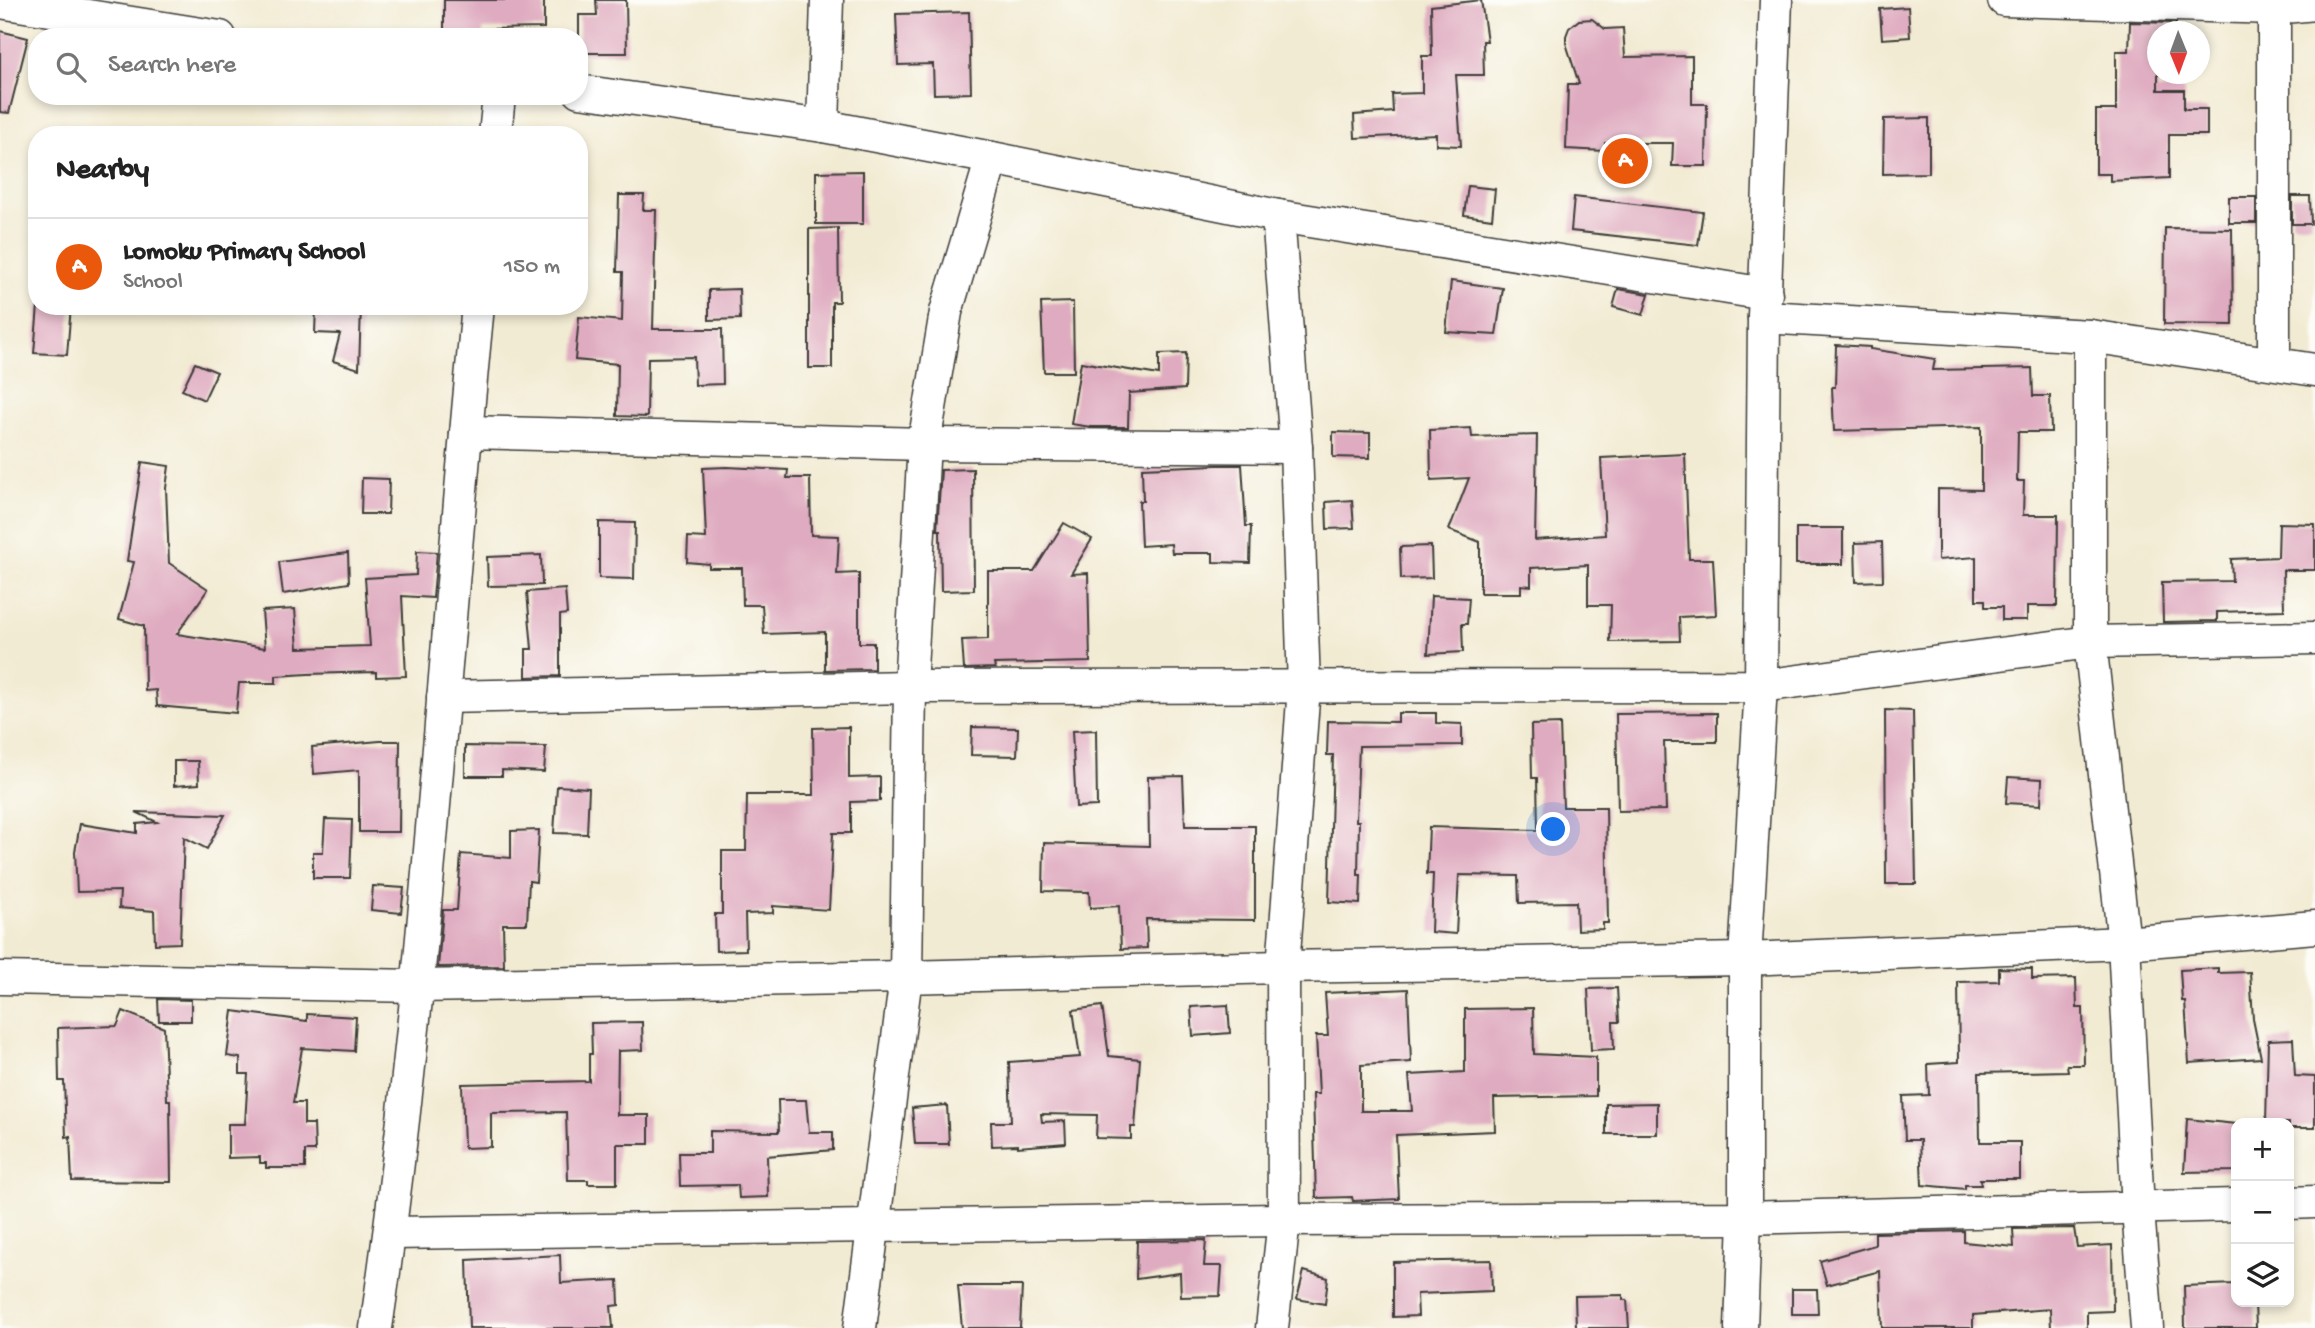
<!DOCTYPE html>
<meta charset="utf-8">
<style>
:root{--surface:#fff;--page:#f2f2f2;--text:#222;--muted:#767676;--line:#e0e0e0;--accent:#ea580c}
body{margin:0;font-family:"Gochi Hand",sans-serif;background:var(--page);color:var(--text)}
.controls{position:absolute;right:21px;bottom:21px;display:grid;overflow:hidden;border-radius:14px;box-shadow:0 4px 10px #0003}
.controls button{width:63px;height:63px;display:grid;place-items:center;padding:0;border:0;border-bottom:2px solid var(--line);background:var(--surface);color:var(--text);font:35px sans-serif}
.compass{position:absolute;left:2147px;top:21px;width:63px;height:63px;border-radius:50%;background:var(--surface);box-shadow:0 4px 10px #0003;rotate:179deg}
.you{position:absolute;left:1554px;top:830px;width:24px;height:24px;margin:-18px;border:5px solid #fff;border-radius:50%;background:#1a73e8;box-shadow:0 0 0 10px #1a73e833}
.badge{display:grid;place-items:center;width:46px;height:46px;border-radius:50%;background:var(--accent);color:#fff;font-size:23px;font-weight:700}
.pin{position:absolute;translate:-50% -50%;border:4px solid #fff;box-shadow:0 2px 7px #0006}
.list{margin:0;padding:0;list-style:none}
h2{display:flex;justify-content:space-between;align-items:center;height:91px;margin:0;padding:0 28px;font-size:30px}
h2 small{font-size:23px;font-weight:400;color:var(--muted)}
.list li{display:grid;grid-template-columns:46px 1fr auto;gap:21px;align-items:center;box-sizing:border-box;height:98px;padding:0 28px;border-top:2px solid var(--line)}
.list b{display:block;font-size:26px;white-space:nowrap}
.list p{margin:0;font-size:23px;white-space:nowrap;color:var(--muted)}
.list em{font-size:23px;font-style:normal;color:var(--muted)}
.icon{flex:none;width:38px;height:38px;fill:none;stroke:currentColor;stroke-width:2;stroke-linecap:round;stroke-linejoin:round}
.map{position:relative;flex:none;width:2315px;height:1328px;overflow:hidden}
.search{position:absolute;background:var(--surface);box-shadow:0 4px 10px #0003;left:28px;top:28px;width:560px;height:77px;display:flex;align-items:center;gap:18px;box-sizing:border-box;padding:0 24px;border-radius:28px;color:var(--muted);font-size:26px}
.panel{position:absolute;background:var(--surface);box-shadow:0 4px 10px #0003;left:28px;top:126px;width:560px;height:189px;border-radius:28px}
.map>svg:first-child{display:block}
.building{fill:#dfabc0}
.lines{fill:none;stroke-linecap:round;stroke-linejoin:round}
.minor-casing{stroke:#3c3b37;stroke-width:35}
.minor{stroke:#fff;stroke-width:32}
</style>
<div class="map">
<svg width="2315" height="1328" viewBox="0 0 2315 1328">
<rect width="100%" height="100%" fill="#fdfcf7"/>
<filter id="ink" filterUnits="userSpaceOnUse"><feTurbulence type="fractalNoise" baseFrequency=".0143" numOctaves="2"/><feDisplacementMap in="SourceGraphic" scale="14" xChannelSelector="R" yChannelSelector="G"/><feConvolveMatrix kernelMatrix="1 2 1 2 8 2 1 2 1" color-interpolation-filters="sRGB"/></filter>
<filter id="wash" filterUnits="userSpaceOnUse"><feTurbulence type="fractalNoise" baseFrequency=".00686" numOctaves="4" result="noise"/><feDisplacementMap in="SourceGraphic" scale="28" xChannelSelector="R" yChannelSelector="G"/><feGaussianBlur stdDeviation="1.57" result="paint"/><feColorMatrix in="noise" values="0 0 0 0 0 0 0 0 0 0 0 0 0 0 0 0 0 1.4 0 .05"/><feComposite in="paint" operator="in"/></filter>
<g filter="url(#wash)">
<rect width="100%" height="100%" fill="#f2ebd3"/>
<g id="blocks">
<g class="building">
<polygon points="444,0 544,0 544,28 483,29 483,34 444,34"/>
<polygon points="596,0 626,0 627,53 579,53 579,15 597,15"/>
<polygon points="1481,0 1487,41 1483,41 1484,75 1456,75 1461,146 1436,145 1436,134 1355,138 1354,115 1393,112 1392,94 1422,93 1422,56 1432,56 1431,6"/>
<polygon points="1908,7 1910,37 1882,39 1880,9"/>
<polygon points="969,12 971,93 934,94 933,64 898,65 896,14"/>
<polygon points="1592,19 1605,29 1623,28 1625,57 1692,56 1692,104 1707,104 1706,166 1672,166 1673,143 1605,143 1605,151 1566,149 1568,84 1579,84 1566,43 1566,36 1569,28 1579,20"/>
<polygon points="2130,22 2176,23 2175,32 2158,32 2158,90 2184,90 2184,109 2207,109 2207,135 2169,135 2169,178 2110,181 2110,174 2096,174 2096,110 2116,110 2116,51 2129,51"/>
<polygon points="0,31 28,38 9,113 0,112"/>
<polygon points="1929,118 1929,173 1883,174 1884,119"/>
<polygon points="863,171 863,224 816,224 816,172"/>
<polygon points="1468,186 1495,189 1492,219 1464,215"/>
<polygon points="619,195 644,195 643,210 656,210 653,329 722,329 723,384 695,385 694,357 648,358 647,417 617,416 618,364 575,360 579,317 622,321 623,272 617,272"/>
<polygon points="2292,196 2310,196 2311,224 2292,224"/>
<polygon points="1574,197 1703,212 1698,245 1571,231"/>
<rect x="2229" y="197" width="27" height="26"/>
<polygon points="838,228 839,302 832,302 832,368 809,368 809,229"/>
<polygon points="2165,228 2232,229 2233,325 2164,324"/>
<polygon points="1451,281 1503,288 1496,335 1446,332"/>
<polygon points="739,289 740,319 709,320 709,290"/>
<polygon points="1618,289 1649,294 1643,315 1613,307"/>
<polygon points="1073,302 1074,372 1044,372 1041,303"/>
<polygon points="38,306 71,306 67,355 34,353"/>
<polygon points="316,306 361,306 359,369 333,361 340,334 315,333"/>
<polygon points="1836,345 1870,347 1870,349 1935,359 1933,370 2032,368 2033,396 2050,396 2051,432 2018,432 2017,481 2024,481 2023,515 2058,515 2057,606 2027,606 2027,620 2002,620 2002,607 1985,607 1985,600 1976,600 1976,557 1938,560 1938,489 1981,490 1981,427 1834,431 1832,387 1835,387"/>
<polygon points="1186,353 1185,389 1129,393 1128,427 1091,427 1071,424 1081,362 1159,375 1159,354"/>
<polygon points="195,363 217,372 204,400 182,390"/>
<polygon points="1471,428 1472,437 1537,435 1535,540 1605,535 1601,458 1685,454 1689,559 1713,559 1716,615 1679,617 1680,641 1610,642 1611,605 1588,605 1588,565 1531,568 1531,586 1521,585 1521,593 1480,593 1480,542 1449,530 1469,478 1431,480 1430,430"/>
<polygon points="1333,432 1370,433 1370,458 1333,457"/>
<polygon points="142,462 169,466 166,488 169,563 208,589 177,634 265,648 262,611 295,609 298,648 370,646 365,578 416,575 417,551 437,552 433,598 402,596 406,676 376,677 376,672 308,674 276,676 276,683 239,683 236,713 157,706 156,690 145,691 144,626 119,619 134,562 127,561"/>
<polygon points="1216,465 1242,465 1246,526 1251,526 1250,563 1213,562 1213,553 1172,553 1171,544 1141,546 1139,501 1143,501 1142,468"/>
<polygon points="727,467 788,470 787,478 810,478 811,535 839,536 837,574 859,573 859,643 874,643 874,669 825,670 825,632 764,634 762,605 743,605 742,568 709,568 709,564 687,562 688,537 706,538 703,468"/>
<polygon points="973,469 974,590 941,591 940,530 937,530 941,470"/>
<polygon points="362,478 389,479 388,514 361,514"/>
<polygon points="1352,500 1354,528 1327,529 1326,502"/>
<polygon points="599,522 635,523 634,579 599,578"/>
<polygon points="1064,523 1092,539 1071,574 1088,573 1090,662 994,664 995,668 964,669 962,640 988,639 988,571 1034,571"/>
<polygon points="2279,523 2315,524 2315,570 2283,570 2284,610 2217,612 2217,621 2163,622 2162,582 2232,581 2231,559 2278,557"/>
<rect x="1796" y="528" width="47" height="36"/>
<polygon points="1882,542 1883,581 1856,582 1855,543"/>
<polygon points="1431,546 1432,578 1401,579 1400,547"/>
<polygon points="348,553 349,583 283,594 279,562"/>
<polygon points="541,555 542,585 488,586 487,557"/>
<polygon points="565,589 567,614 560,615 560,676 526,677 526,649 532,649 527,592"/>
<polygon points="1431,596 1469,598 1467,624 1462,624 1463,652 1428,654"/>
<polygon points="1885,710 1913,711 1916,884 1886,884"/>
<polygon points="1398,713 1436,713 1436,723 1462,724 1462,745 1359,746 1356,821 1359,821 1358,875 1361,875 1360,904 1329,902 1333,755 1327,755 1328,721 1398,722"/>
<polygon points="1717,713 1717,742 1664,742 1666,810 1618,811 1616,714"/>
<polygon points="1560,724 1563,807 1606,807 1608,923 1603,923 1603,929 1577,930 1576,902 1519,903 1518,876 1459,875 1456,934 1431,932 1433,874 1427,874 1429,827 1538,830 1537,778 1532,778 1531,725"/>
<polygon points="849,727 849,778 880,777 880,801 851,802 851,833 833,833 829,910 773,906 773,913 745,914 746,950 716,951 715,914 722,914 722,851 746,851 747,795 814,795 813,728"/>
<polygon points="972,727 1018,728 1017,756 971,755"/>
<polygon points="1096,730 1097,806 1076,807 1072,731"/>
<polygon points="380,741 400,741 399,832 359,832 359,770 314,774 312,747"/>
<polygon points="465,746 546,747 544,772 502,770 502,776 465,776"/>
<polygon points="174,761 198,761 199,784 174,786"/>
<polygon points="1183,776 1185,826 1255,826 1255,920 1146,919 1147,948 1121,949 1119,906 1090,908 1089,892 1043,891 1044,843 1149,846 1148,777"/>
<polygon points="2008,777 2042,779 2041,805 2006,803"/>
<polygon points="557,786 589,788 587,834 554,833"/>
<polygon points="136,812 225,815 207,849 184,837 180,943 155,944 154,911 119,908 120,891 77,892 75,852 80,824 137,833 137,824 157,822"/>
<polygon points="325,819 352,820 350,878 313,878 313,852 323,852"/>
<polygon points="539,830 536,882 529,881 527,924 503,924 504,966 438,967 443,910 457,910 461,854 511,858 511,831"/>
<polygon points="373,886 404,888 401,913 371,910"/>
<polygon points="1999,968 2032,969 2032,979 2076,978 2077,1008 2083,1008 2084,1065 2067,1065 2068,1071 1979,1073 1980,1142 2020,1142 2020,1179 1980,1179 1981,1185 1965,1185 1965,1189 1922,1185 1920,1140 1905,1140 1903,1096 1929,1095 1928,1064 1959,1062 1958,982 1999,981"/>
<polygon points="2218,968 2218,973 2250,972 2253,1019 2261,1058 2189,1063 2185,1001 2182,1001 2180,970"/>
<polygon points="1617,988 1619,1022 1613,1022 1614,1049 1591,1050 1588,989"/>
<polygon points="1408,989 1411,1062 1361,1065 1361,1111 1412,1111 1409,1075 1465,1072 1465,1009 1533,1008 1534,1054 1596,1057 1596,1096 1494,1098 1495,1131 1396,1135 1399,1199 1353,1201 1352,1197 1316,1198 1313,1094 1319,1094 1316,1036 1328,1036 1325,993"/>
<polygon points="158,999 191,1000 191,1021 159,1021"/>
<polygon points="1228,1005 1230,1033 1193,1036 1191,1007"/>
<polygon points="1102,1006 1109,1056 1140,1059 1135,1127 1131,1127 1131,1139 1096,1138 1097,1115 1041,1114 1042,1122 1065,1121 1066,1143 1018,1147 1018,1145 992,1146 991,1122 1011,1122 1009,1062 1080,1057 1073,1010"/>
<polygon points="123,1011 164,1028 167,1100 170,1100 171,1182 72,1181 70,1136 66,1137 64,1081 59,1081 58,1028 117,1026"/>
<polygon points="233,1011 307,1021 307,1014 356,1017 354,1051 302,1048 293,1103 304,1103 304,1124 314,1124 315,1151 305,1151 305,1168 266,1168 266,1163 260,1163 260,1157 228,1158 228,1124 245,1124 248,1074 240,1074 240,1058 227,1056"/>
<polygon points="642,1022 643,1050 618,1051 617,1115 649,1115 649,1144 617,1144 617,1184 588,1184 588,1180 568,1180 566,1112 491,1113 491,1147 464,1148 462,1084 589,1081 589,1054 592,1054 591,1023"/>
<polygon points="2293,1039 2295,1076 2315,1077 2315,1128 2289,1128 2289,1123 2266,1123 2268,1040"/>
<polygon points="778,1100 806,1100 809,1132 833,1132 833,1150 767,1156 768,1197 739,1198 738,1185 680,1186 679,1153 710,1153 710,1131 779,1132"/>
<polygon points="1657,1103 1657,1134 1606,1134 1606,1104"/>
<polygon points="947,1105 949,1144 915,1144 912,1108"/>
<polygon points="2187,1119 2236,1124 2236,1171 2184,1172"/>
<polygon points="2074,1228 2077,1247 2112,1245 2113,1311 2087,1312 2087,1328 2051,1328 2050,1309 1973,1315 1973,1328 1882,1328 1880,1271 1827,1285 1820,1261 1875,1245 1875,1233 1964,1231 1964,1242 2014,1247 2013,1229"/>
<polygon points="1206,1240 1204,1266 1222,1266 1220,1296 1181,1297 1180,1273 1136,1279 1137,1241"/>
<polygon points="560,1255 561,1283 618,1280 619,1305 611,1306 613,1328 469,1328 467,1260"/>
<polygon points="1491,1260 1492,1291 1417,1294 1418,1316 1393,1317 1393,1262"/>
<polygon points="1304,1271 1328,1278 1325,1304 1297,1299"/>
<polygon points="2236,1284 2236,1302 2255,1302 2256,1328 2185,1328 2184,1286"/>
<polygon points="958,1286 1022,1286 1020,1328 962,1328"/>
<polygon points="1792,1289 1817,1289 1818,1314 1792,1314"/>
<polygon points="1623,1295 1623,1300 1627,1300 1629,1328 1576,1328 1575,1296"/>
</g>
</g>
</g>
<g filter="url(#ink)">
<use href="#blocks" fill-opacity="0" stroke="#3c3b37" stroke-width="2"/>
<g class="lines">
<g class="minor-casing">
<g id="minor">
<polyline points="2004,0 2275,8 2315,4"/>
<polyline points="0,2 220,37"/>
<polyline points="579,91 823,126 992,158 1278,216 1766,294"/>
<polyline points="823,126 827,0"/>
<polyline points="495,135 499,96"/>
<polyline points="1764,317 2090,336 2315,370"/>
<polyline points="2090,336 2090,642 2124,943 2138,1209 2147,1328"/>
<polyline points="2274,363 2274,0"/>
<polyline points="466,432 924,444 1296,447"/>
<polyline points="443,697 910,687 1761,686 2090,642 2315,638"/>
<polyline points="0,978 418,986 906,977 1283,967 1745,959 2124,943 2315,927"/>
<polyline points="2289,1203 2315,1202"/>
<polyline points="390,1233 1284,1220 1745,1218 2236,1205"/>
<path d="M 376,1328 C 426,989 444,647 478,306"/>
<polyline points="860,1328 906,977 910,687 924,444 946,312 992,158"/>
<polyline points="1272,1328 1284,1220 1283,967 1304,687 1296,447 1278,216"/>
<polyline points="1741,1328 1745,1218 1745,959 1761,686 1764,317 1776,0"/>
</g>
</g>
<use href="#minor" class="minor"/>
</g>
</g>
</svg>
<div class="controls">
<button>+</button>
<button>−</button>
<button><svg class="icon" aria-label="layers" viewBox="0 0 24 24"><path d="M12 4l9 5-9 5-9-5zM3 14l9 5 9-5"/></svg></button>
</div>
<svg class="compass" viewBox="-18 -18 36 36"><path d="M0-13l5 13h-10z" fill="#e53935"/><path d="M0 13l5-13h-10z" fill="#767676"/></svg>
<div class="you"></div>
<div class="pin badge" style="left:1625px;top:161px">A</div>
<div class="search"><svg class="icon" aria-label="search" viewBox="0 0 24 24"><circle cx="10" cy="10" r="6"/><path d="M15 15l6 6"/></svg>Search here</div>
<section class="panel">
<h2>Nearby<small></small></h2>
<ul class="list">
<li><span class="badge">A</span><div><b>Lomoku Primary School</b><p>School</p></div><em>150 m</em></li>
</ul>
</section>
</div>
